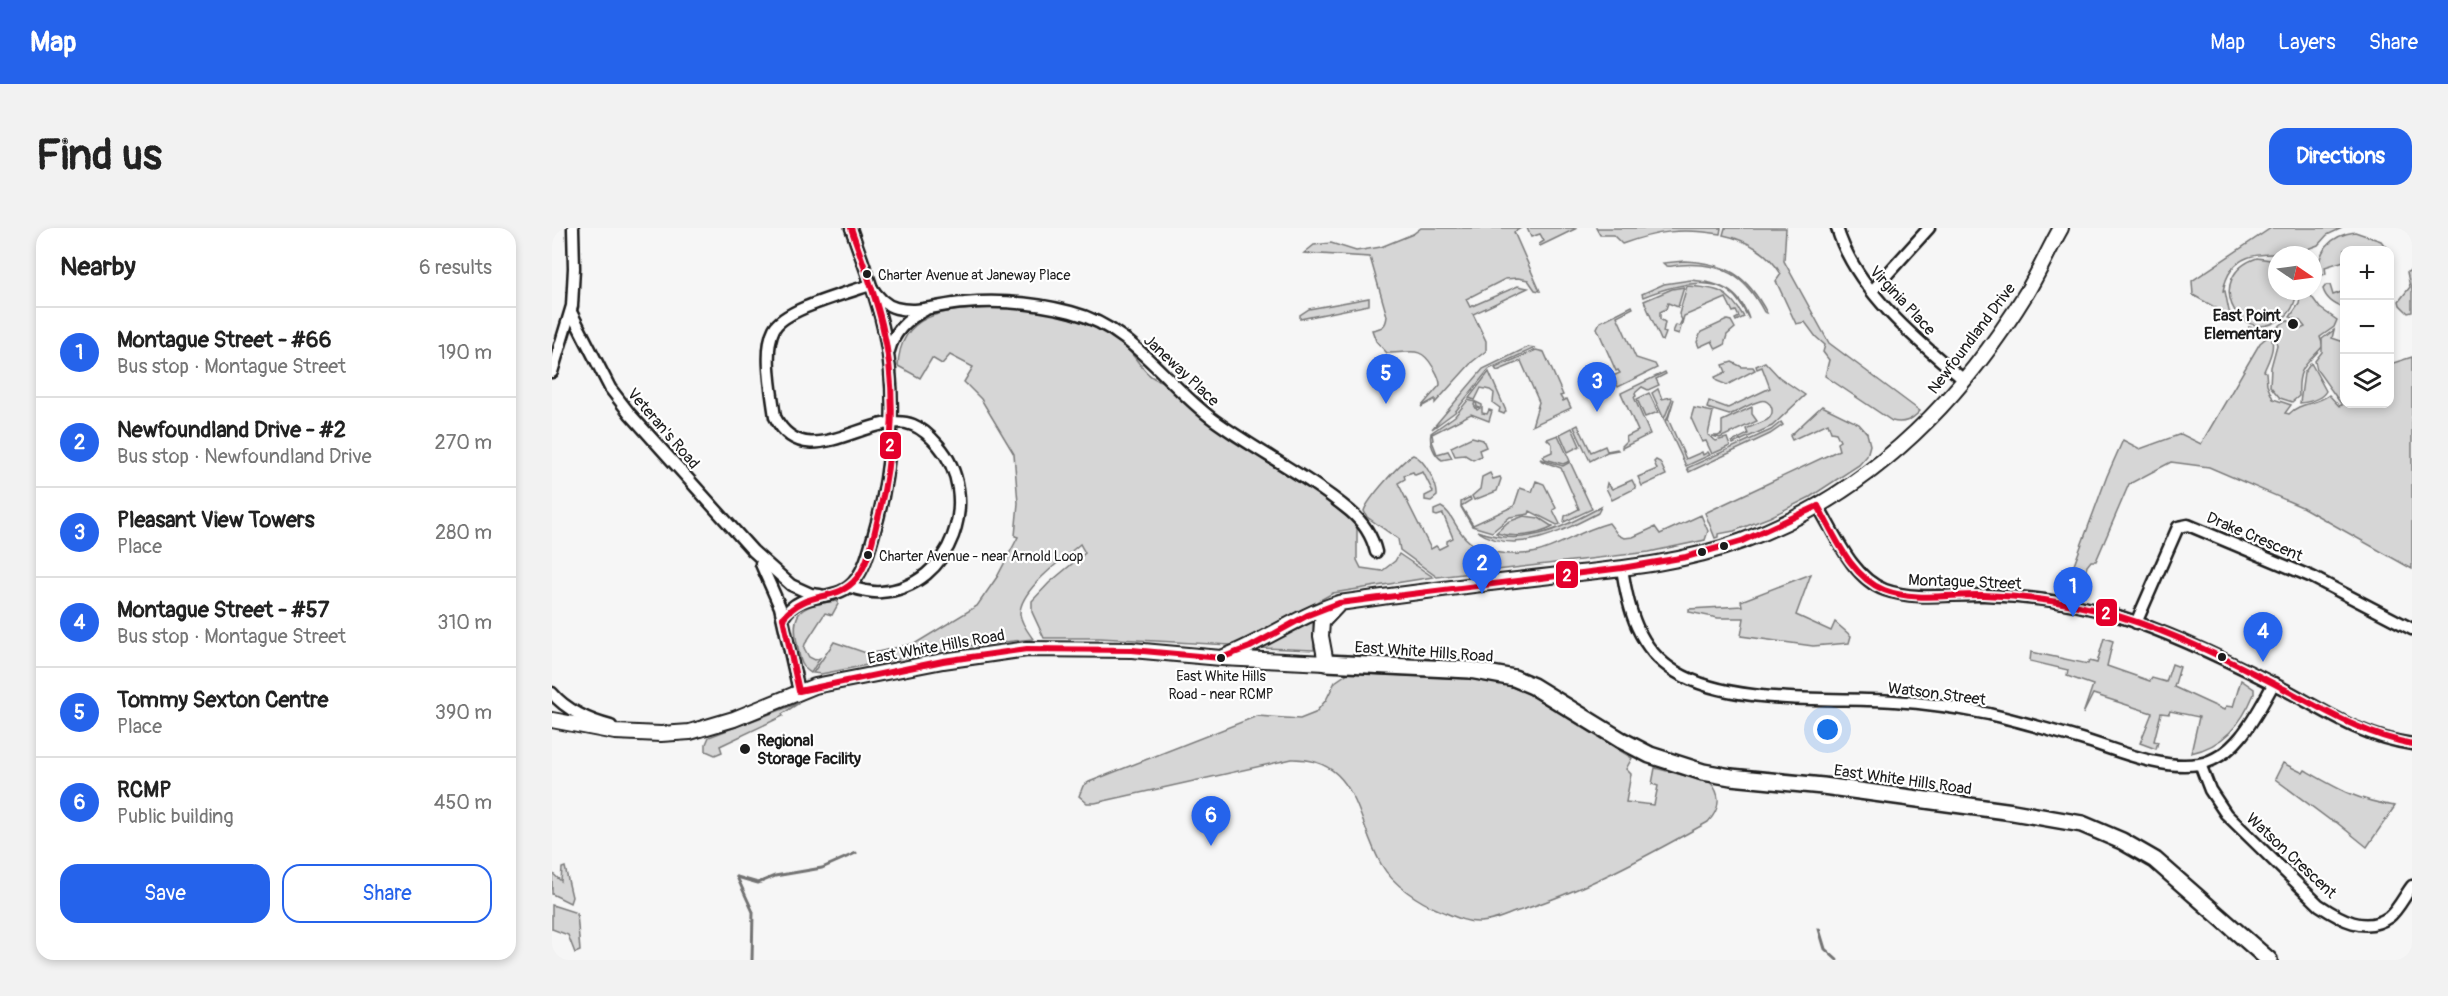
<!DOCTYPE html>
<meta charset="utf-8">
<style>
:root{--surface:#fff;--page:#f2f2f2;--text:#222;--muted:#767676;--line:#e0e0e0;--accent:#2563eb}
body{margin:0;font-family:Pangolin,sans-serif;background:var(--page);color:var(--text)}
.controls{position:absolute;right:18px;top:18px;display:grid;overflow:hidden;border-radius:12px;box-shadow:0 3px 9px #0003}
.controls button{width:54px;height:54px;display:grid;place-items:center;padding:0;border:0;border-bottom:2px solid var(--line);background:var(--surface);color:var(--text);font:30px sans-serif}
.compass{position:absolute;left:1716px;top:18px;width:54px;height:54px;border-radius:50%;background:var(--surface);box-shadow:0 3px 9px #0003;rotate:103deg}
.you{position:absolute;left:1276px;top:502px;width:21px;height:21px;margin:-15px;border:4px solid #fff;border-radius:50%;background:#1a73e8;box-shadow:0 0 0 9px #1a73e833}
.badge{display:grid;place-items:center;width:39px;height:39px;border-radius:50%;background:var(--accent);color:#fff;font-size:20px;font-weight:700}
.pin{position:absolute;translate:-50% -50px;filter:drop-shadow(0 2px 3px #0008)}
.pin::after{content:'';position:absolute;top:32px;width:21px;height:18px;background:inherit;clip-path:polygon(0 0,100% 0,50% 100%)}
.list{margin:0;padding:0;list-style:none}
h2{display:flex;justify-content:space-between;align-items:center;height:78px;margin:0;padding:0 24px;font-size:26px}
h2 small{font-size:20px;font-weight:400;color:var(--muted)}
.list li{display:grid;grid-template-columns:39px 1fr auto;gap:18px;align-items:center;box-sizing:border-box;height:90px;padding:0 24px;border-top:2px solid var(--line)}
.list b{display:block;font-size:22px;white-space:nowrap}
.list p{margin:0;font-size:20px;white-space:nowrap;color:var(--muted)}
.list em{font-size:20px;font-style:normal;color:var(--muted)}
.actions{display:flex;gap:12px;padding:18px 24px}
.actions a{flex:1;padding:14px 0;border:2px solid var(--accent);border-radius:18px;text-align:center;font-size:21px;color:var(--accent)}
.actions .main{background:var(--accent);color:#fff}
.icon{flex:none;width:33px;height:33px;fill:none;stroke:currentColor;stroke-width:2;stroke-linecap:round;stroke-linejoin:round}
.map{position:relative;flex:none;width:1860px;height:732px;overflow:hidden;border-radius:18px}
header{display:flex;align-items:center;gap:36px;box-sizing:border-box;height:84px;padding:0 30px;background:var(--accent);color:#fff}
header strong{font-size:28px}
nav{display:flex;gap:33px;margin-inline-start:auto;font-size:21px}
.intro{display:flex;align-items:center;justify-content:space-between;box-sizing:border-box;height:144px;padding:0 36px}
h1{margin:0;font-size:42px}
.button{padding:15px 27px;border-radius:18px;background:var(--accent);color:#fff;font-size:21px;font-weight:700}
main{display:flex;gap:36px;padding:0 36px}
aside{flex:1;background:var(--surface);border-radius:18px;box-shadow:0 3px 9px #0003}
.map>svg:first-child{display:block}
.green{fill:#d6d6d6;stroke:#797979;stroke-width:1.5}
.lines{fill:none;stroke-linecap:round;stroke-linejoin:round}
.stream{stroke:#727272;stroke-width:3}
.minor-casing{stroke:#1c1c1c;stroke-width:15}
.tertiary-casing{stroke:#1c1c1c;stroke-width:18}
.secondary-casing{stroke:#1c1c1c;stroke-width:20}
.minor{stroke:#fff;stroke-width:10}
.tertiary{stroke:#fff;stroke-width:14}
.secondary{stroke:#fff;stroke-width:15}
.bus-1-casing{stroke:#fff;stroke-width:10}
.bus-1{stroke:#e4002b;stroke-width:6}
.bus-dot{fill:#1c1c1c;stroke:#fff;stroke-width:2}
.labels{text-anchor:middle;stroke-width:4.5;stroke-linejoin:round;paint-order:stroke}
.bus-label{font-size:14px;fill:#1c1c1c;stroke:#fff;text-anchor:start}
.street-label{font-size:16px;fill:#1c1c1c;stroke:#fff}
.poi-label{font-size:16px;font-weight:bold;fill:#1c1c1c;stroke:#fff;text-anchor:end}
.line-badge{stroke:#fff;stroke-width:2}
.badge-label{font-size:16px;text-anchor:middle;font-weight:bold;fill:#fff}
</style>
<header>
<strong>Map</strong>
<nav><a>Map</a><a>Layers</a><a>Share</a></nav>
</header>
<div class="intro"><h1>Find us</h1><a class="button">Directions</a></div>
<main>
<aside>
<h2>Nearby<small>6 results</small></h2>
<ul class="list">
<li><span class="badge">1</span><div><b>Montague Street - #66</b><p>Bus stop · Montague Street</p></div><em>190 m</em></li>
<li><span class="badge">2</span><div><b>Newfoundland Drive - #2</b><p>Bus stop · Newfoundland Drive</p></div><em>270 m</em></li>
<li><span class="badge">3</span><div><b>Pleasant View Towers</b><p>Place</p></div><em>280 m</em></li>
<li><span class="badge">4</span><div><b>Montague Street - #57</b><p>Bus stop · Montague Street</p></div><em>310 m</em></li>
<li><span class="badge">5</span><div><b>Tommy Sexton Centre</b><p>Place</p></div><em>390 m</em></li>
<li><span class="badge">6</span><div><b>RCMP</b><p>Public building</p></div><em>450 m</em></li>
</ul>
<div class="actions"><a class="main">Save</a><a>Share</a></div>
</aside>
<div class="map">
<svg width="1860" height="732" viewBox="0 0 1860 732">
<rect width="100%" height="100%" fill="#f6f6f6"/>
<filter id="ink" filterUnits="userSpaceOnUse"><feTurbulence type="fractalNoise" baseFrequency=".0167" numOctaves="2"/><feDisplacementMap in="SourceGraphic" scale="12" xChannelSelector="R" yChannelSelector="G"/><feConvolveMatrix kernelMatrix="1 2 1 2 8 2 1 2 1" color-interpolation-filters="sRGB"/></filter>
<g filter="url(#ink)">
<g class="green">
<path d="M 869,0 L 969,0 L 962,4 L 988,63 L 983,62 L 976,52 L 966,50 L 953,51 L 914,71 L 918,79 L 966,58 L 976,60 L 921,86 L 934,113 L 934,123 L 920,134 L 883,175 L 883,171 L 869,179 L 888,157 C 888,150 885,146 881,139 C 868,116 857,126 835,125 L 824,113 L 820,102 C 830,100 834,99 835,88 L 818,29 L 752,25 L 762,17 L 779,15 L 804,23 L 829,19 L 861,6 Z"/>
<polygon points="975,0 1025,0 988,18 987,16 992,13 988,6 979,9"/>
<path d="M 1044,0 L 1169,0 L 1168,6 C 1129,0 1106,3 1070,16 L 1061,7 L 1048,7 Z"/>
<path d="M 1173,0 L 1234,0 L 1232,33 L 1277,115 L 1368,183 C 1360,192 1352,196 1340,193 L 1273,148 L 1277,132 L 1271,124 L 1273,117 L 1264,109 L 1253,94 L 1244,96 L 1224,53 L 1229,46 C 1217,25 1195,12 1171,7 Z"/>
<path d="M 1719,0 L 1790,0 L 1775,7 L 1766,17 L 1755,21 L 1753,27 C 1717,27 1680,17 1671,63 L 1673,63 L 1677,83 L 1685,92 L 1641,67 L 1640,53 Z"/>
<path d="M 1803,4 L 1829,13 L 1836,22 L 1792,22 L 1792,33 L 1773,39 L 1774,46 L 1767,48 C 1764,23 1779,7 1803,4 Z"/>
<path d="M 1705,30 L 1725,33 L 1725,63 L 1745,63 C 1743,76 1739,87 1726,93 C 1684,116 1652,48 1705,30 Z"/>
<path d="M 1132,33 C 1175,35 1195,47 1215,85 L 1212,84 C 1193,47 1170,34 1128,37 C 1120,37 1116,41 1111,35 Z"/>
<polygon points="1860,42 1860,84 1856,85 1848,77 1847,73 1858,59 1855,44"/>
<path d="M 1139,52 C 1166,54 1188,62 1197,91 C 1192,83 1188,73 1181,67 C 1158,45 1116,59 1091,69 L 1090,66 L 1112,56 Z"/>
<path d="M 1774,57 L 1778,57 L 1781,67 L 1792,63 L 1792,80 C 1783,77 1774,71 1771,61 Z"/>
<path d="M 1135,58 C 1166,60 1176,62 1192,89 L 1184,93 L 1183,91 L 1187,89 L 1184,83 L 1181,84 L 1174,70 L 1132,88 L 1127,106 L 1121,104 L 1124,97 L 1127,98 L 1130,92 L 1127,86 Z"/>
<polygon points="1132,59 1126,79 1116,75 1114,81 1108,84 1108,91 1113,94 1111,104 1114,105 1111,113 1109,112 1092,73 1120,61"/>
<path d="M 1749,64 L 1757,65 L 1768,80 L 1785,92 L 1782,99 L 1768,109 L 1771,118 C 1755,137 1745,138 1747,168 L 1740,174 L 1728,170 L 1718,158 L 1719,139 L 1725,117 L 1722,102 L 1735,92 L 1749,101 L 1753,99 L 1748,93 L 1738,89 L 1747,76 Z"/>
<polygon points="817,70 817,77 748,91 748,87 757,81"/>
<polygon points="1080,78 1081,80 1065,88 1084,130 1103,136 1105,140 1066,159 1061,148 1068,145 1066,142 1064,143 1045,100 1048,94"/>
<path d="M 439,80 C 485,80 539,88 574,120 C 587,132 593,149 609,153 L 636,178 L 680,213 L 759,260 L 805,297 L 805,332 L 809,340 L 830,343 L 843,333 L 847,326 L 881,349 L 781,365 L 697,411 L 679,417 L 547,410 L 492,410 L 480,384 L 480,373 L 497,355 L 533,325 L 528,316 C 511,331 467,362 468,386 C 469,395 476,404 481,411 L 407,419 L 269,446 L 261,445 L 282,414 L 317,426 L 364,415 L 425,378 L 445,349 L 466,309 L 463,308 L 466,275 L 462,226 L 429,171 L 412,154 L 421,139 L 398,127 L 390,136 L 380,130 L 368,150 L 346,138 C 348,83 396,82 439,80 Z"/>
<polygon points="1175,92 1179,93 1183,100 1175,107 1172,117 1164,121 1160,113 1147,119 1145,114 1149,104"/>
<path d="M 1696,99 L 1716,102 C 1726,117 1717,131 1712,143 L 1714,144 L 1715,157 L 1721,171 L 1739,177 L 1733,185 L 1737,186 C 1748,174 1764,177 1777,167 L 1787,178 L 1790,177 L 1765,142 L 1763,133 L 1770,124 L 1770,111 L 1782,102 L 1780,110 L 1792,114 L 1792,176 L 1838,176 L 1838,136 L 1860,129 L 1860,341 L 1750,279 L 1657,239 L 1619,234 L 1577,256 L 1544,333 L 1539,333 L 1535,338 L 1527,367 L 1512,364 L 1555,248 L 1571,212 L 1588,221 L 1629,206 L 1649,216 L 1708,115 L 1714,110 Z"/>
<polygon points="976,119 983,120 937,141 903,184 880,201 931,141"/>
<polygon points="984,122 992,124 1011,167 1008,168 1011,173 1015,171 1019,180 980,198 987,174 969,133 945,143 943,140"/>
<polygon points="1180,134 1190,139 1201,139 1203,142 1175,157 1165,153 1163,149 1174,144 1171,137"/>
<path d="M 1213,134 L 1227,149 L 1253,167 L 1220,198 L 1181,216 L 1180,214 L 1196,206 L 1194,201 C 1202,197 1207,196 1215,192 C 1225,186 1219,170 1208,173 C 1197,176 1189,182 1177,187 L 1155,180 L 1157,173 L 1176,180 L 1218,160 L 1210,139 L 1205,141 L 1204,138 Z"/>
<path d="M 1759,135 L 1774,163 C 1769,172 1757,174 1748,175 L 1752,145 Z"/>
<polygon points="937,144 954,183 952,186 947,184 948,180 941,175 942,165 938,162 929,160 923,172 917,170"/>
<polygon points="1113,144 1114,146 1104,151 1107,157 1096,162 1090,159 1083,165 1084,168 1082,169 1098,206 1070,220 1070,218 1075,213 1074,209 1086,203 1069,165"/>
<polygon points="1106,161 1110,171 1119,169 1120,171 1112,191 1100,165"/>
<polygon points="1097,165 1106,184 1093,189 1085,171"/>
<polygon points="1122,171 1116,191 1134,231 1150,224 1151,227 1156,224 1158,227 1134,238 1113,193 1115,191"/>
<path d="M 916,172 L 923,174 L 922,177 L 925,182 L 928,180 L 925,179 L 924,174 L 930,177 L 930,185 L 935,186 L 937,182 L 940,183 L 937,193 L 919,186 L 880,206 L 881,212 L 880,213 L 885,226 L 896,223 L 900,230 L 890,232 C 882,227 877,215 879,205 L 903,188 Z"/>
<polygon points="1270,178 1307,196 1315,205 1318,217 1315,228 1307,237 1258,269 1218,289 1182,303 1166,306 1166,309 1163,310 1153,285 1287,222 1285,215 1288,213 1284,205 1279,204 1276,195 1240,212 1238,208"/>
<polygon points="1200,179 1200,186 1205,193 1168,210 1160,208 1166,208 1170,206 1170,193"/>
<polygon points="1142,180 1161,184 1156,207 1164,213 1175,210 1178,218 1160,226 1154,213 1150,214 1139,190"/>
<polygon points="1229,194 1231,197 1218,206 1137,244 1135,240 1219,202"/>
<polygon points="1026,197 1039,224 1053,218 1055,223 1065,221 1066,222 1055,224 1038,233 1022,199"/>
<polygon points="1020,200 1028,218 1016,224 1008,206"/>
<polygon points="1006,207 1018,233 1011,236 993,231 991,228 1000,224 1000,216 995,211"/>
<polygon points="920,209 931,212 934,219 927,222 929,228 921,232 913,227 903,228 899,219"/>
<path d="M 861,227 C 872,230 886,257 885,268 L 879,273 L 873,272 L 873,268 L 881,264 L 871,244 L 863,247 L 861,244 L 852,247 L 853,251 L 846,255 L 879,321 L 884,318 L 887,321 L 895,317 L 895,313 L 901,310 L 891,286 L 885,288 L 882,287 L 882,282 L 889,279 C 904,286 903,312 933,322 L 932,325 L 937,326 L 938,323 C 994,336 1009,308 1057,295 L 1066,307 L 1072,310 L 1081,309 L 1103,299 L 1108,306 L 1149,287 L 1156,303 L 1153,312 L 1097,324 L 885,349 L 848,322 L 846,311 L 815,289 L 812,283 C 815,272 850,232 861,227 Z"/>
<polygon points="988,231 1011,238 1018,234 1040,281 1012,294 1013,288 1027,281 1009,240 990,233"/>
<polygon points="1104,232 1108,234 1114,247 1090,258 1086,249 1105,241 1102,234"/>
<polygon points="938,245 941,251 948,249 949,251 945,263 922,272 920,268 928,261 930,249"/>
<polygon points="1080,252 1084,260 1060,272 1054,260 1055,255 1060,261"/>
<polygon points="984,253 992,256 1004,280 1001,282 1008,296 1005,297 978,283 977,286 958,289 940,304 920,298 909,279 909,274 918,269 919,272 909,278 921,297 962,278 968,260 980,264"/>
<path d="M 1049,279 L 1046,285 C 1011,303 963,329 925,303 C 973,320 1007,301 1049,279 Z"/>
<path d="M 972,288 L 987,290 L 1001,299 C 984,308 962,310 944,305 L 956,294 Z"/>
<polygon points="1259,346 1244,387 1279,403 1283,394 1299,408 1297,415 1261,418 1189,408 1192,390 1166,390 1137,384 1137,381 1190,378 1189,373"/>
<path d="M 286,373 L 286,376 L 280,387 L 273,385 L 253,416 L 252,420 L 257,429 L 263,432 L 268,430 L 259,445 C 249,439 248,431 246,420 C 237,382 249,377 286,373 Z"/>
<polygon points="761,391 762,422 708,420"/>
<path d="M 1552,410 L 1561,413 L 1555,438 L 1598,453 L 1600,450 L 1614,454 L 1620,436 L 1628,439 L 1622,459 L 1672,482 L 1674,478 L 1681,479 L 1689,452 L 1702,461 L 1702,466 C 1689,497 1671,518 1639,525 L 1647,489 L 1618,483 L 1617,486 L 1609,485 L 1602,513 L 1606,514 L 1604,521 L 1588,515 L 1600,485 L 1541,466 L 1531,486 L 1541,457 L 1515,448 L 1516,442 L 1478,433 L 1479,424 L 1536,436 L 1537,433 L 1545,435 Z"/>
<path d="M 796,445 L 923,451 L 955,457 L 977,466 L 1080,530 L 1074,541 L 1079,546 L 1074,574 L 1102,577 L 1106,558 L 1100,556 L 1103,540 L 1158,554 C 1169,566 1169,580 1156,594 C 1095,628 1030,664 963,684 C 952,688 940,694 928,694 C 915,695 901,688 889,683 C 867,674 841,657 829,636 C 804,592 806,530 740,531 L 543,575 L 535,575 L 527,568 L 531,558 L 537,554 L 705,488 L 748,491 L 763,485 L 774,472 L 783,454 Z"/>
<polygon points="247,475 230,486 231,488 168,518 170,524 163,527 154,523 154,516 157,509"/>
<path d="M 1731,535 L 1751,545 L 1753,542 C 1786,561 1804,572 1843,578 L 1815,619 L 1784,594 L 1778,592 L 1723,551 Z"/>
<polygon points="13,639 20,669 18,675 0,666 0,645 9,653 10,640"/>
<polygon points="0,677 25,685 28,723 23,725 16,707 0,701"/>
</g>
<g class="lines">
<g class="stream">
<polyline points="185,649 206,655 223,648 270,640 304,625"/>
<polyline points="185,649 201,684 200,732"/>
<polyline points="1267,701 1273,721 1285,732"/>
</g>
<g class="minor-casing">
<g id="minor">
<path d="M 1285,0 C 1303,61 1364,112 1412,152"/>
<path d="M 318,57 C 324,67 332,77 344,80 C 367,86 389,76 412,75 C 448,72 484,75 519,84 C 582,100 613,156 662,192 C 706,224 756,248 798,283 C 811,294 820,307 824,324"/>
<polyline points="1320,63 1377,0"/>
<polyline points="19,84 58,160 78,186 201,323 239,357 259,366 268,367"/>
<path d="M 337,123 C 342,103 355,91 373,82"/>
<polyline points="0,144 20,78 22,40 21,0"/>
<path d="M 1266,278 C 1283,306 1300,350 1333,362 C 1364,373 1400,366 1432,367 C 1477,368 1523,375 1566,388 C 1616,404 1673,431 1720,455 C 1769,479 1804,508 1860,516"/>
<polyline points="209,336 228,379 247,463"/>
<path d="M 1070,340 C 1076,381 1086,421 1124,444 C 1179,478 1279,469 1342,473 C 1373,475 1407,480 1437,486 C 1467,493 1498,502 1529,511 C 1566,522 1607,542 1647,536 C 1685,529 1705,485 1722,455"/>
<path d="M 298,359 C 308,362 319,365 329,364 C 400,359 431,268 386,217 C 379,209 371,201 361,197 C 319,180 254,250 223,189 C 220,166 211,122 222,101 C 232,81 296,65 318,57"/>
<path d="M 231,390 C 250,358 285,378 304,351 C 313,339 317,323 321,309 C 339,248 346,172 333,109 C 326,72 311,36 299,0"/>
<polyline points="1584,395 1626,299 1636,297 1760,349 1860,401"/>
<path d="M 0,465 C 14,482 38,493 59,498"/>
<path d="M 1648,536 L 1658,562 L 1674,586 L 1767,677 C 1788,691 1813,706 1837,689 C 1846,682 1853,667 1860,658"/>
</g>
</g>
<g class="tertiary-casing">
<g id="tertiary">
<path d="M 669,430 C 710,415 745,388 787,375 C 858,365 928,356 999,348 C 1063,341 1129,336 1190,313 C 1314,268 1407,175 1475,64 C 1487,44 1497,21 1509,0"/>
<polyline points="0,492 63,504 109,506 138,504 182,491 263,458 391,433 475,421 580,422 669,430 774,435 769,408 770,394 786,377"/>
</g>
</g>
<g class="secondary-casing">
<polyline id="secondary" points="774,435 918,442 962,450 981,458 1069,512 1098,527 1151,544 1179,549 1271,558 1461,584 1530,596 1570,613 1603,632 1717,732"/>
</g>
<use href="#minor" class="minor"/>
<use href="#tertiary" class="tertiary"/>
<use href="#secondary" class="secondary"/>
<g class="bus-1-casing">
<g id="bus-1">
<path d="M 1266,278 C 1283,308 1298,348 1332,362 C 1363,374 1399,366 1431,367 C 1477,368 1522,375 1566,388 C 1625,406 1681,434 1736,463 C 1777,485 1814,507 1860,516"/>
<path d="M 231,390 C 255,360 284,376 305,350 C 317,334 321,310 326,290 C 342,228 345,158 330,96 C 322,63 310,32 299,0"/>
<polyline points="231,390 247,463"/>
<polyline points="247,463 391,433 475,421 580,422 669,430 698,419 756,387 787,375 1070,340 1134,329 1190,313 1266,278"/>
</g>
</g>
<use href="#bus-1" class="bus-1"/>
</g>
</g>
<g class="bus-dot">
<circle cx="315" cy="46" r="5"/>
<circle cx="1741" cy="96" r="6"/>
<circle cx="1172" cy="318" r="5"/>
<circle cx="1150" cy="324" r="5"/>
<circle cx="316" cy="327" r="5"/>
<circle cx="1670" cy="429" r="5"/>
<circle cx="669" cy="430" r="5"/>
<circle cx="193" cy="521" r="6"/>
</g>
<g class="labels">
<g class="bus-label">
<text x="326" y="52">Charter Avenue at Janeway Place</text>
<text x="327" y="333">Charter Avenue - near Arnold Loop</text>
<text x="669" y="453" text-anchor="middle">East White Hills<tspan x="669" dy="18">Road - near RCMP</tspan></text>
</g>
<g class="street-label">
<text transform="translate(1351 72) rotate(47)" y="6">Virginia Place</text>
<text transform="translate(1419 110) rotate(-53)" y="6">Newfoundland Drive</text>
<text transform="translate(630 142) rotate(43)" y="6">Janeway Place</text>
<text transform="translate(112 200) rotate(49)" y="6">Veteran's Road</text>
<text transform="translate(1703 308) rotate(23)" y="6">Drake Crescent</text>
<text transform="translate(1413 353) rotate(2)" y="6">Montague Street</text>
<text transform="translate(384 418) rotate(-10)" y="6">East White Hills Road</text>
<text transform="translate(872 423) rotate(4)" y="6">East White Hills Road</text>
<text transform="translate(1385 465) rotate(7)" y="6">Watson Street</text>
<text transform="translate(1351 551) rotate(8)" y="6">East White Hills Road</text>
<text transform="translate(1740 627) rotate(43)" y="6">Watson Crescent</text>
</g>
<g class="poi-label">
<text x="1729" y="93">East Point<tspan x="1729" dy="18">Elementary</tspan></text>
<text x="205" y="518" text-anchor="start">Regional<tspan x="205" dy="18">Storage Facility</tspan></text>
</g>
</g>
<g class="line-badge">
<rect x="327" y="203" width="23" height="29" rx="6" fill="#e4002b"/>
<rect x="1003" y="332" width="24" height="29" rx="6" fill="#e4002b"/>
<rect x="1543" y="370" width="23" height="29" rx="6" fill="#e4002b"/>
</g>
<g class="badge-label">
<text x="338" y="223">2</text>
<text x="1015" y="353">2</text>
<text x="1554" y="391">2</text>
</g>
</svg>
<div class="controls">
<button>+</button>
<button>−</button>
<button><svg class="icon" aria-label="layers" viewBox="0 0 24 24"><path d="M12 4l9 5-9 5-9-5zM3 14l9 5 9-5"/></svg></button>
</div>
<svg class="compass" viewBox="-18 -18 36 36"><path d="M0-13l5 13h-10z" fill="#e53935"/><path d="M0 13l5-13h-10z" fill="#767676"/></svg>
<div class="you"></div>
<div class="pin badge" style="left:1521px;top:389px">1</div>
<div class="pin badge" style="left:930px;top:366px">2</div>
<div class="pin badge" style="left:1045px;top:184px">3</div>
<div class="pin badge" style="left:1711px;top:434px">4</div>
<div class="pin badge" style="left:834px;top:176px">5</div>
<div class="pin badge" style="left:659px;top:618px">6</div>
</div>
</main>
